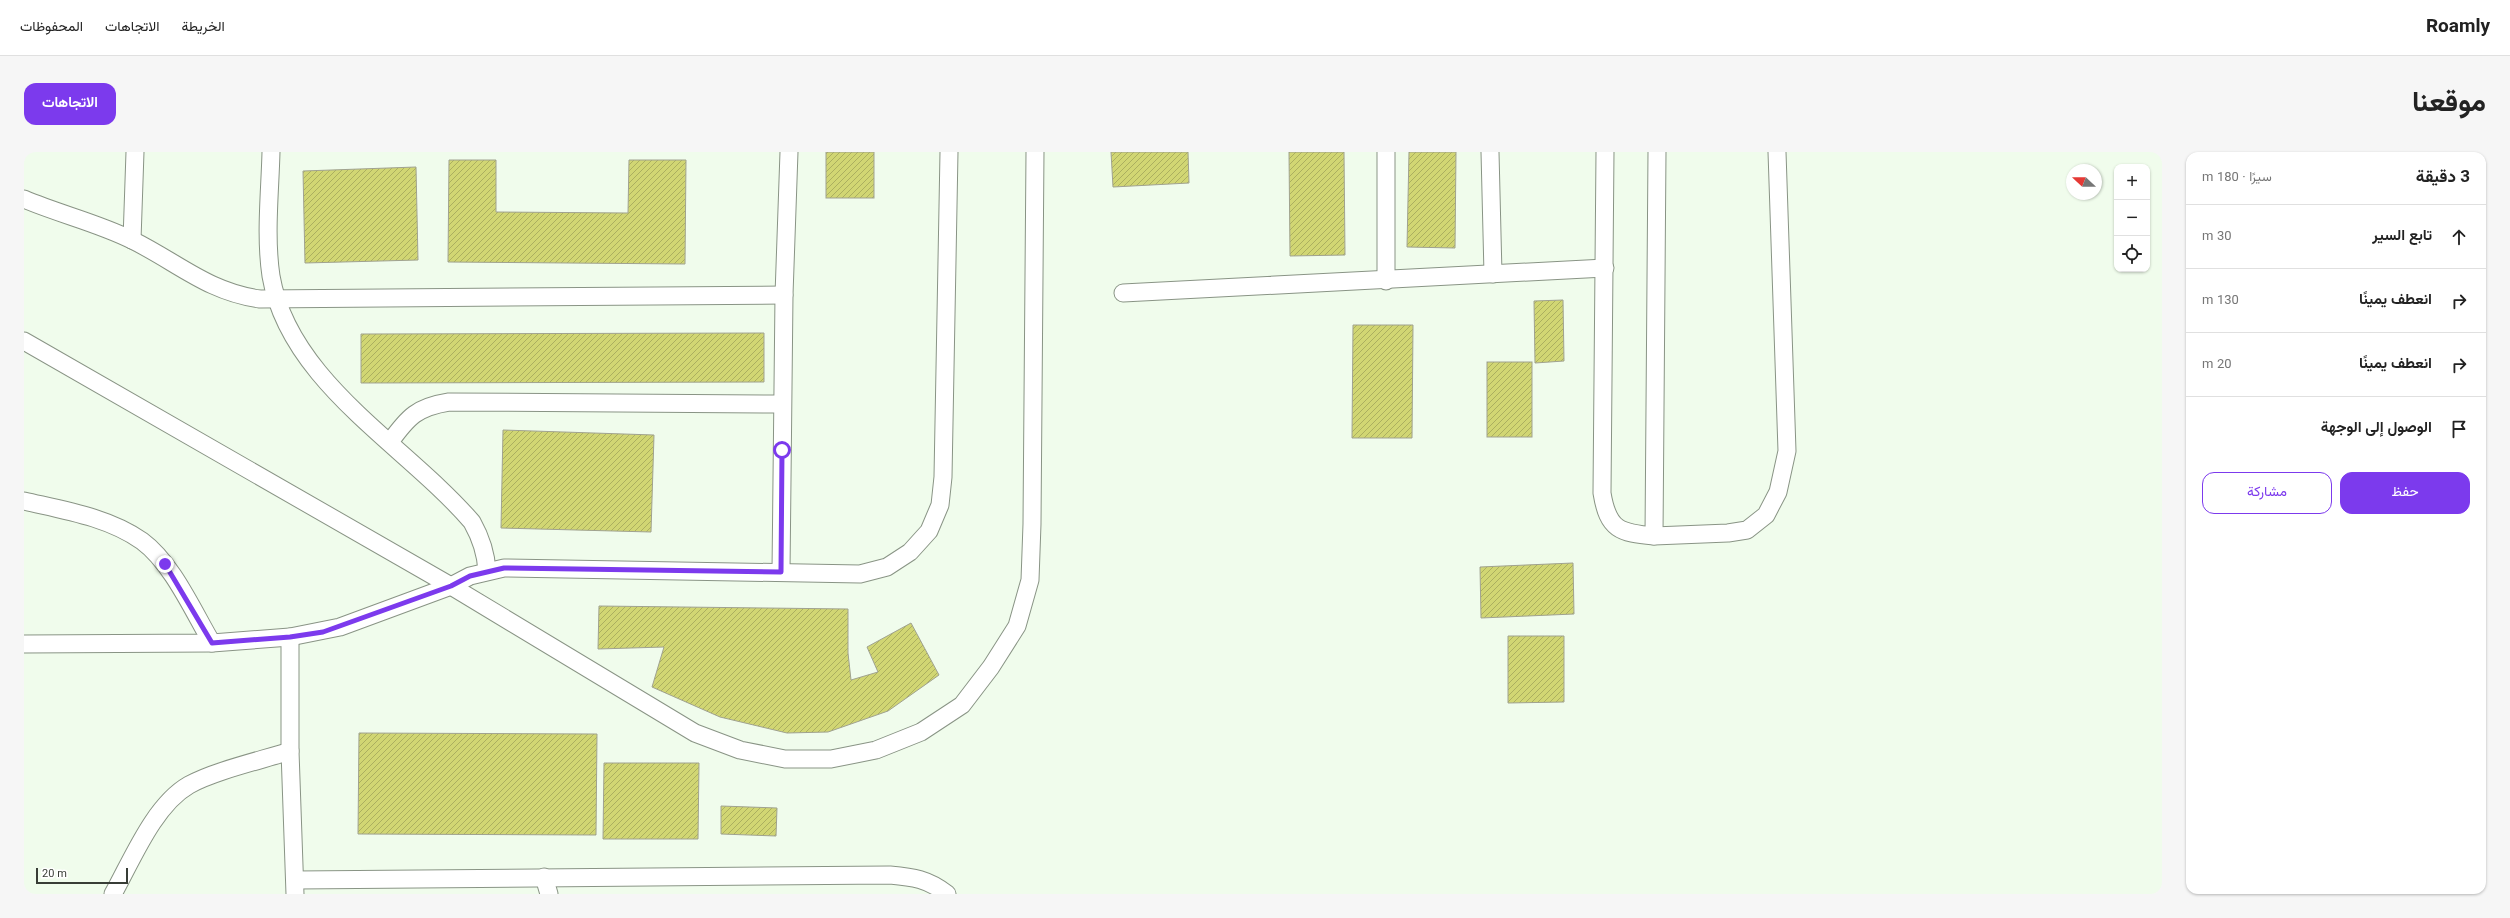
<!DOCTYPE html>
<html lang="ar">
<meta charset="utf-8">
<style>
:root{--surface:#fff;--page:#f6f6f6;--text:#222;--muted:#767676;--line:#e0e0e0;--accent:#7c3aed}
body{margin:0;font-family:Georgia,Vazirmatn,serif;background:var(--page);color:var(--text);direction:rtl}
.controls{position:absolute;right:12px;top:12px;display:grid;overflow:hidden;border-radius:8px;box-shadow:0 1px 3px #0004}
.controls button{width:36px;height:36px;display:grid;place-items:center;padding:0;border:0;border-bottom:1px solid var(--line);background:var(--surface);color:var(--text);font:20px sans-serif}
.compass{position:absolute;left:2042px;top:12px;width:36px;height:36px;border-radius:50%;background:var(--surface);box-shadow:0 1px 3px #0004;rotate:292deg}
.scale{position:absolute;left:12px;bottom:10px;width:92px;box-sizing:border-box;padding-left:4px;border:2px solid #383d36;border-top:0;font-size:11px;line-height:14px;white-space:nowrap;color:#383d36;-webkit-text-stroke:3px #fff;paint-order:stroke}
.stop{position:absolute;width:12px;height:12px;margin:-9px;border:3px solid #7c3aed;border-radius:50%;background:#fff}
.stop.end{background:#7c3aed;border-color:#fff;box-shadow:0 1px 4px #0008}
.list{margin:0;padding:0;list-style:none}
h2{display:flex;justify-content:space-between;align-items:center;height:52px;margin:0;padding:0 16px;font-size:17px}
h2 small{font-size:13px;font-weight:400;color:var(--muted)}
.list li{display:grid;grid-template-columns:26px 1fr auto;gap:12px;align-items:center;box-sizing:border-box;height:64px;padding:0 16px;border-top:1px solid var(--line)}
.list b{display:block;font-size:15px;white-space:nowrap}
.list em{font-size:13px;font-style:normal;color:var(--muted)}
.actions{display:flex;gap:8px;padding:12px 16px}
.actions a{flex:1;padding:9px 0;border:1px solid var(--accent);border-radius:12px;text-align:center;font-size:14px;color:var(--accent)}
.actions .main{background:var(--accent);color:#fff}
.icon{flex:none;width:22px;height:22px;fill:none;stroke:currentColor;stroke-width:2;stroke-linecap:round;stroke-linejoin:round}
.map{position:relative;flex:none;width:2138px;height:742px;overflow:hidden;direction:ltr;border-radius:12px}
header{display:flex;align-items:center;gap:24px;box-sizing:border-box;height:56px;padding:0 20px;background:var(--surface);border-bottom:1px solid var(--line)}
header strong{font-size:19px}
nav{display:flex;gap:22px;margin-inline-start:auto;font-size:14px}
.intro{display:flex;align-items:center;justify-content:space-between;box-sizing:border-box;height:96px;padding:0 24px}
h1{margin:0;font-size:28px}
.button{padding:10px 18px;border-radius:12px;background:var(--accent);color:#fff;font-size:14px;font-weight:700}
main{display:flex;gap:24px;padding:0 24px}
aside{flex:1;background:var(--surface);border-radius:12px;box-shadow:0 1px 3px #0004}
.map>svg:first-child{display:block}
.building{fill:url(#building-hatch);stroke:#a0a290}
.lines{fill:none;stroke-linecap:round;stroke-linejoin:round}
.service-casing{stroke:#899485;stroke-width:19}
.service{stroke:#fff;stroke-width:17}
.route{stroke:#7c3aed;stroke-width:5}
</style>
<header>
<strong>Roamly</strong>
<nav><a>الخريطة</a><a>الاتجاهات</a><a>المحفوظات</a></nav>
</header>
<div class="intro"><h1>موقعنا</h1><a class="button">الاتجاهات</a></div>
<main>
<aside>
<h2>3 دقيقة<small>سيرًا · 180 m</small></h2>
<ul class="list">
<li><svg class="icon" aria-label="ahead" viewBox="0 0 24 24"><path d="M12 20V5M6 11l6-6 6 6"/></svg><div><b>تابع السير</b></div><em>30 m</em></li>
<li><svg class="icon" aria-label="right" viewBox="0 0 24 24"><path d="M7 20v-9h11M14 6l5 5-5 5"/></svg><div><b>انعطف يمينًا</b></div><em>130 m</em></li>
<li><svg class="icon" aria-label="right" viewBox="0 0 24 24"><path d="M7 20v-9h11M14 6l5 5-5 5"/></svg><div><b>انعطف يمينًا</b></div><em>20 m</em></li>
<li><svg class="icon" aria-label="arrive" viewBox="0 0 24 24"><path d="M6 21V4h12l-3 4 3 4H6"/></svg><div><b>الوصول إلى الوجهة</b></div></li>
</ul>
<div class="actions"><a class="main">حفظ</a><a>مشاركة</a></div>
</aside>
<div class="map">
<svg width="2138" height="742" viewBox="0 0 2138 742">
<defs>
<pattern id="building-hatch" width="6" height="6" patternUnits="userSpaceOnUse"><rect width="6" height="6" fill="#d1d673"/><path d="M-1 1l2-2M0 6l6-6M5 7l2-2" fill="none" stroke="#abaf5f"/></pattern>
</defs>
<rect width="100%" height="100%" fill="#f0fcec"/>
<g class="building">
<rect x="802" y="0" width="48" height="46"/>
<polygon points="1087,0 1164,0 1165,31 1089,35"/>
<polygon points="1265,0 1320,0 1321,103 1266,104"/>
<polygon points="1385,0 1432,0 1431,96 1383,95"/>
<polygon points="425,8 472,8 472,60 604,61 605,8 662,8 661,112 424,110"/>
<polygon points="392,15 394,108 281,111 279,19"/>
<polygon points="1539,148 1540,209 1511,211 1510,149"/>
<polygon points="1329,173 1389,173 1388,286 1328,286"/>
<polygon points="740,181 740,230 337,231 337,182"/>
<rect x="1463" y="210" width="45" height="75"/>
<polygon points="479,278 630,283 627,380 477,376"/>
<polygon points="1549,411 1550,462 1457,466 1456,415"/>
<polygon points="575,454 824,457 824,501 827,528 854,520 843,495 887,471 915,523 864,559 804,580 763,581 696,565 628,535 640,495 574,497"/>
<polygon points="1484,484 1540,484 1540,550 1484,551"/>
<polygon points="335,581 573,582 572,683 334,682"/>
<polygon points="580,611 675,611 674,687 579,687"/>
<polygon points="697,654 753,656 752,684 697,682"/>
</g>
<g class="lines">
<g class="service-casing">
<g id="service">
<path d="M 247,0 C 246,40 241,84 247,124 C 265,230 382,293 448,370 C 457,386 462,400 463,419"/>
<polyline points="1466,0 1469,122"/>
<path d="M 1581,0 L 1578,341 C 1584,378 1596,381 1630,384 L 1633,0"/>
<path d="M 0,47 C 35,62 74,71 108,88 C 153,110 184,140 236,147 L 760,143"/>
<polyline points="108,88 111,0"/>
<polyline points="1362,129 1362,0"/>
<polyline points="1099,141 1581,116"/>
<polyline points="0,189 427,434 671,581 716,598 761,607 807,607 852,598 897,580 938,553 967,515 993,474 1006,428 1008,372 1011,0"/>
<path d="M 366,290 C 384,265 393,255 425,250 L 758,252"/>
<path d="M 0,349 C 39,358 84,365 118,389 C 148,411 169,459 188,491"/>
<polyline points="1630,384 1704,381 1723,378 1742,363 1754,340 1763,299 1753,0"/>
<polyline points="757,420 760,143 765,0"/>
<polyline points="266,485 266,599 271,742"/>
<polyline points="0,492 188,491 266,485 316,475 427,434 446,424 480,416 836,422 863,415 886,400 905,379 916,353 919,325 925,0"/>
<polyline points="520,725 525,742"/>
<path d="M 272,728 L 866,723 C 889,725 904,727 923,742"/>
<path d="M 89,742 C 108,708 130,653 165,633 C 190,619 238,608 266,599"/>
</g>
</g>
<use href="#service" class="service"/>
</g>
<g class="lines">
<polyline class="route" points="141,412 188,491 266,485 299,480 427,434 446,424 480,416 757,420 758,298"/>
</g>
</svg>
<div class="controls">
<button>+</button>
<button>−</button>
<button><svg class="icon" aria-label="locate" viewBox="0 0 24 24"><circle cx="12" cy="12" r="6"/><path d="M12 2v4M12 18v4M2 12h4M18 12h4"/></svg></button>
</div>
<svg class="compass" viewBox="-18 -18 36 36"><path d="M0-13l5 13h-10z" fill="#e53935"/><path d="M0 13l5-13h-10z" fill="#767676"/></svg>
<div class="scale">20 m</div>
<div class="stop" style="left:758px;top:298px"></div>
<div class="stop end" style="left:141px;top:412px"></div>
</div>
</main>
